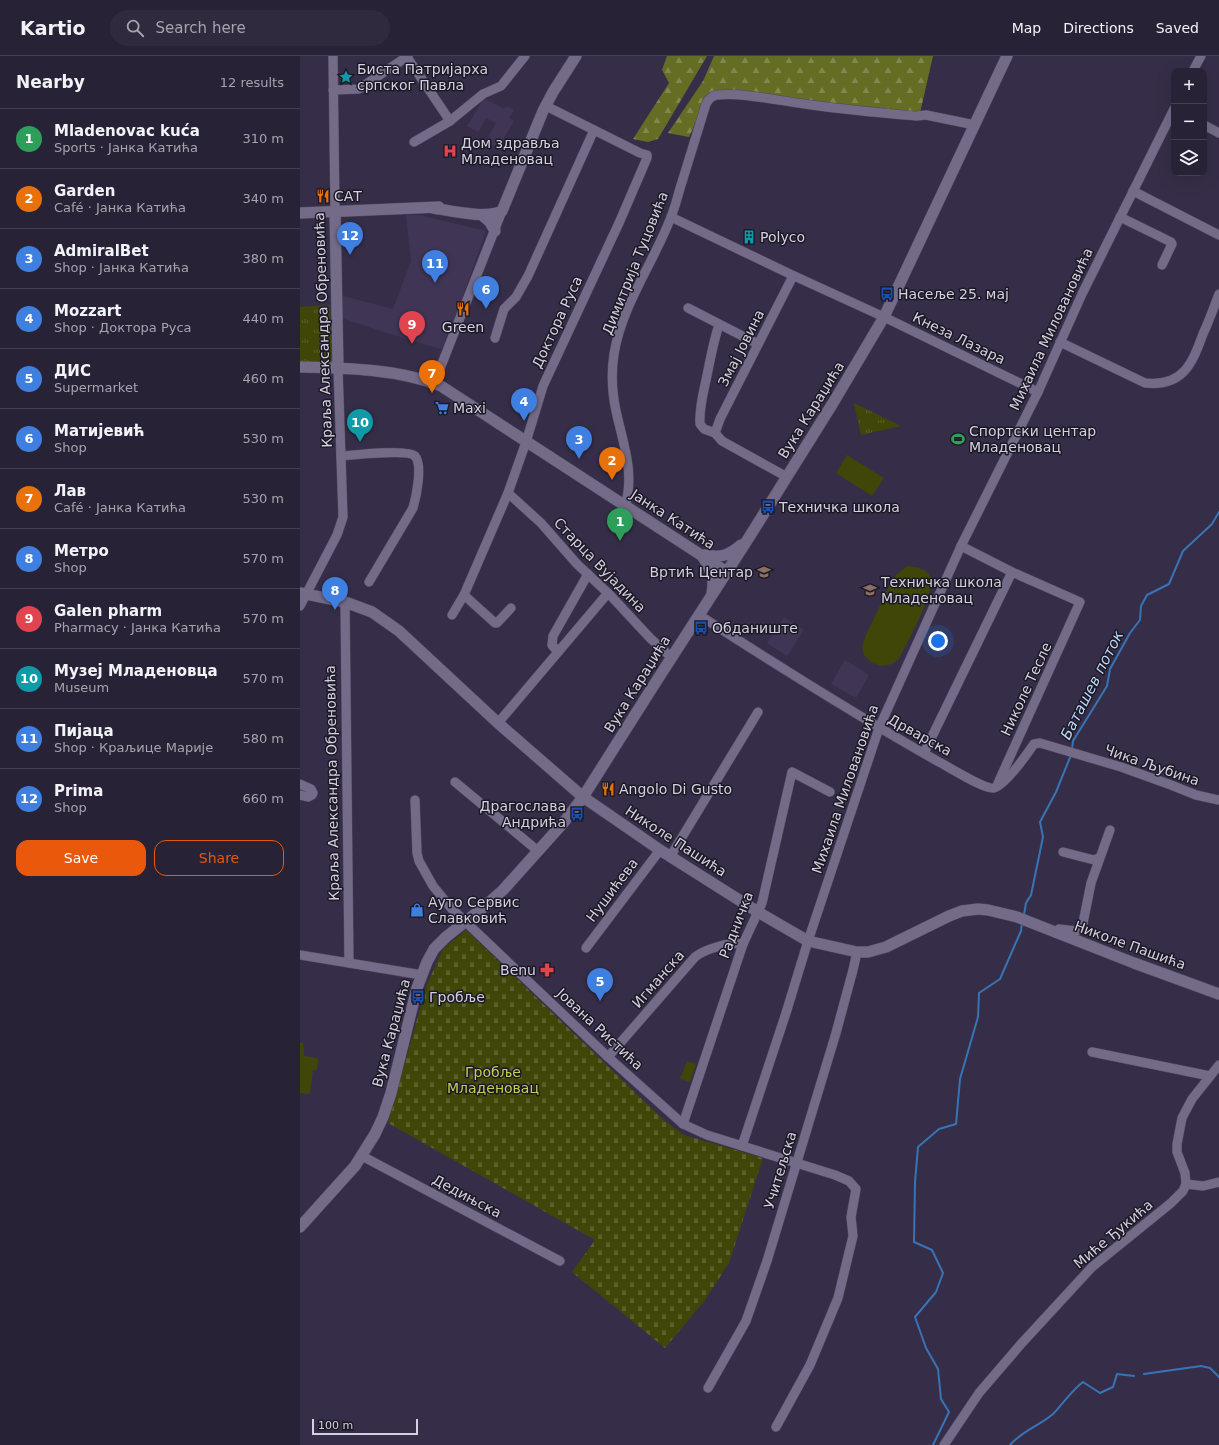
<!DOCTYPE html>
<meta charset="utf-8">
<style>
:root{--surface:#282236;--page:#302a3e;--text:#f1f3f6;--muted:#a5a4ad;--line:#443f51;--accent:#ea580c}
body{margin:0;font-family:"DejaVu Sans",sans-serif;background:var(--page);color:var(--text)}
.controls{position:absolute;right:12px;top:12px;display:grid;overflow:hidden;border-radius:8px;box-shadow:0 4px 16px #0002}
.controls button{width:36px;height:36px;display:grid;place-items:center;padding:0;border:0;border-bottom:1px solid var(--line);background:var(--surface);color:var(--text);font:20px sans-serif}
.scale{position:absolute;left:12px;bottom:10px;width:106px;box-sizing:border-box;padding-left:4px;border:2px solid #d4cfe1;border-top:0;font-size:11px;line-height:14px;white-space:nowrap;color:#d4cfe1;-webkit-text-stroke:3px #1c1925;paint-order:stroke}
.you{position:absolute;left:638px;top:585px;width:14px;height:14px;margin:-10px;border:3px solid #fff;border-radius:50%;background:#1a73e8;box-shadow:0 0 0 6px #1a73e833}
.badge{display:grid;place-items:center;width:26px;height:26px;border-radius:50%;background:var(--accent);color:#fff;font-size:13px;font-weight:700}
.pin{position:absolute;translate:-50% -33px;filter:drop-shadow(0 1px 2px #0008)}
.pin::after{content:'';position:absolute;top:21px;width:14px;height:12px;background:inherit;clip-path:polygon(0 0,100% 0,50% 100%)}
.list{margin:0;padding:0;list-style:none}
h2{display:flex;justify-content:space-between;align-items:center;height:52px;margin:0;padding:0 16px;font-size:17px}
h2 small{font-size:13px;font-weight:400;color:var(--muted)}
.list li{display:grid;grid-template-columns:26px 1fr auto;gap:12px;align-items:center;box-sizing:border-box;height:60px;padding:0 16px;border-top:1px solid var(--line)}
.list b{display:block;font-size:15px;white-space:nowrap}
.list p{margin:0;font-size:13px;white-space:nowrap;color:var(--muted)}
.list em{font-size:13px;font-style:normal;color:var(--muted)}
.actions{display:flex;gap:8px;padding:12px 16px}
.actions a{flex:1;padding:9px 0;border:1px solid var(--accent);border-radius:12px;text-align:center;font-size:14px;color:var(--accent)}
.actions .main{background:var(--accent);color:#fff}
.icon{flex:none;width:22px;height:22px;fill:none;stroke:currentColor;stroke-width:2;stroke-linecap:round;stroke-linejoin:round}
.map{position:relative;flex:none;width:919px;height:1389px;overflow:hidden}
header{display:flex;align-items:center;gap:24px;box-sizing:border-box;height:56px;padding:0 20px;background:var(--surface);border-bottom:1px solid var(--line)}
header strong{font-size:19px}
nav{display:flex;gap:22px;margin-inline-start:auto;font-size:14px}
.search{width:280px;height:36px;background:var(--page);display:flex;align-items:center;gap:10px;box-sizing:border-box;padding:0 14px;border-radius:22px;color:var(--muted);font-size:15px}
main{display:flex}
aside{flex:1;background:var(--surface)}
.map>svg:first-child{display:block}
.built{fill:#403555}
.green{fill:#404508}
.forest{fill:url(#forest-firs)}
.cemetery{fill:url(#cemetery-stones)}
.park{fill:url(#park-tufts)}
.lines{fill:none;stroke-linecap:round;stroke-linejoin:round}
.stream{stroke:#3874b5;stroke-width:2}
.minor-casing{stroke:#514960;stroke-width:10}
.tertiary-casing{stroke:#514960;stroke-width:12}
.minor{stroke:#746b89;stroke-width:9}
.tertiary{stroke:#746b89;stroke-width:11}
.labels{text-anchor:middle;stroke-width:3;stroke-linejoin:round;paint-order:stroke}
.poi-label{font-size:14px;fill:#d4cfe1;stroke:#1c1925;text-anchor:start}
.street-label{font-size:14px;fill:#d4cfe1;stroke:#1c1925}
.park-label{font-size:14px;fill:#c2cf52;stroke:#1c1925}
.water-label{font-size:15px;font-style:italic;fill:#b8d6fa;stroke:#1c1925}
</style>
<header>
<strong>Kartio</strong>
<div class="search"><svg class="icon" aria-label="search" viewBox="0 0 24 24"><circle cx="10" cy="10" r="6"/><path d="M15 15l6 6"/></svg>Search here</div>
<nav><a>Map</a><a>Directions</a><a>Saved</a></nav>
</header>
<main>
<aside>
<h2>Nearby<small>12 results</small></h2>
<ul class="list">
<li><span class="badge" style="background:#2e9e5b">1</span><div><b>Mladenovac kuća</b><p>Sports · Јанка Катића</p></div><em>310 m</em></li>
<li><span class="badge" style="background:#e8710a">2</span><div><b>Garden</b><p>Café · Јанка Катића</p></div><em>340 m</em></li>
<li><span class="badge" style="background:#3f7fe0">3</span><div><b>AdmiralBet</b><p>Shop · Јанка Катића</p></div><em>380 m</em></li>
<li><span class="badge" style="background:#3f7fe0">4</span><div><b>Mozzart</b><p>Shop · Доктора Руса</p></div><em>440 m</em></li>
<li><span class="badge" style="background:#3f7fe0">5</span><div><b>ДИС</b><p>Supermarket</p></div><em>460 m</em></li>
<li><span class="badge" style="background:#3f7fe0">6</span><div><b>Матијевић</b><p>Shop</p></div><em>530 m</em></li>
<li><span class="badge" style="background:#e8710a">7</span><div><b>Лав</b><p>Café · Јанка Катића</p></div><em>530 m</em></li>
<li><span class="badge" style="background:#3f7fe0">8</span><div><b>Метро</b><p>Shop</p></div><em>570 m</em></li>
<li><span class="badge" style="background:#e0444e">9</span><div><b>Galen pharm</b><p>Pharmacy · Јанка Катића</p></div><em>570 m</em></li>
<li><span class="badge" style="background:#0f9aa8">10</span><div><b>Музеј Младеновца</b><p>Museum</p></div><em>570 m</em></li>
<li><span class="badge" style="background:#3f7fe0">11</span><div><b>Пијаца</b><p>Shop · Краљице Марије</p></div><em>580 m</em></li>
<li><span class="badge" style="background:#3f7fe0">12</span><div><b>Prima</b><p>Shop</p></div><em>660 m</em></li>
</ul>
<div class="actions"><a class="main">Save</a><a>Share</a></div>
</aside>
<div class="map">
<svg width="919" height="1389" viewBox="0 0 919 1389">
<defs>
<pattern id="forest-firs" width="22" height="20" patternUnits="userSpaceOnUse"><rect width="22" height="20" fill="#656c24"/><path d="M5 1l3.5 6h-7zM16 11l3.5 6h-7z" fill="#81874e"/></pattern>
<pattern id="cemetery-stones" width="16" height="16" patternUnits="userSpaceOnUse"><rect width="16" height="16" fill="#404508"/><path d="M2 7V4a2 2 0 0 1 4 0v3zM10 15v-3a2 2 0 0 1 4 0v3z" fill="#5b5f2c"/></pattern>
<pattern id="park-tufts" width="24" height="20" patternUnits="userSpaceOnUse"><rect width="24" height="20" fill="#404508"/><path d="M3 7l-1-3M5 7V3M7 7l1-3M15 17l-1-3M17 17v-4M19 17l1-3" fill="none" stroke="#5b5f2c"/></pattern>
</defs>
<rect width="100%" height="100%" fill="#362e48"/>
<g class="built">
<polygon points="184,42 204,53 207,50 214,54 209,62 214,65 198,92 186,85 196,67 186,62 178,76 167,70"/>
<polygon points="106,159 119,159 186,175 159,251 144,287 141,293 106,283 41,262 39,239 93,253 111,205"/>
<polygon points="484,561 504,574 487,600 467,587"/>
<polygon points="545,604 569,619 556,642 531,628"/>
</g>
<g class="green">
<polygon points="547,399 584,422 572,440 536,417"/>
<path d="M 607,510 C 616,511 627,512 631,522 C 636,534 606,589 599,603 L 592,608 L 582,610 L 572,607 L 564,599 L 562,590 L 566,579 L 592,524 L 597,518 Z"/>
<polygon points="0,987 3,987 4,1000 18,1002 17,1014 13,1014 10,1038 0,1037"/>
<polygon points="387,1005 396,1008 390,1026 380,1023"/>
</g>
<g class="forest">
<polygon points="367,0 407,0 358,83 348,86 333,83 369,27 362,14"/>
<polygon points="414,0 633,0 620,57 410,36 389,81 368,77 403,25"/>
</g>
<polygon class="cemetery" points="166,874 365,1065 384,1079 463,1102 429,1207 405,1244 365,1292 272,1216 295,1184 88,1067 127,928 143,893"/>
<g class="park">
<polygon points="30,249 33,307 0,306 0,251"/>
<polygon points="554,347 601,370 561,379"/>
</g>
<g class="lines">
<g class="stream">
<polyline points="772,693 773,685 807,630 810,613 830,577 840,564 841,550 847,539 869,528 883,495 912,468 919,456"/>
<polyline points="724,859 726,847 731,839 743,781 740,766 756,736 771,699"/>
<polyline points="844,1318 901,1310 910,1312 919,1321"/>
<polyline points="633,1389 649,1356 641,1343 638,1313 626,1292 615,1261 636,1236 643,1217 632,1194 614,1186 615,1126 618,1091 639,1073 656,1068 660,1023 678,961 679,937 700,923 721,875 722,867"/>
<path d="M 710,1389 C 722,1375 739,1370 753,1358 C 763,1348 771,1335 783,1326 L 800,1337 L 813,1331 L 817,1318 L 834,1320"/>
</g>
<g class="minor-casing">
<g id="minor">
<polyline points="33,0 35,155"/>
<polyline points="107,1 150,65"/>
<polyline points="893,15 901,0"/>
<polyline points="33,34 59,33 108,0"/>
<polyline points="904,69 919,77"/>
<polyline points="114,86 150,65 183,38 201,30 225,0"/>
<polyline points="833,135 919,179"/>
<polyline points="371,161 490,218 584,261 738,336"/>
<polyline points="820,161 871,186 872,188 862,209"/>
<polyline points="388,252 458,288"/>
<path d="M 419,269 C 413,286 410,306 406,324 C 403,338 399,353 400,368 L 404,373 L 415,377 L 422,385 L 487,421"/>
<polyline points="195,282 204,253 216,241 228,220 294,74"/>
<path d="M 760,286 L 845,327 C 883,331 892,308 903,278 C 909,265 914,251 919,238"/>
<polyline points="134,328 202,155"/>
<polyline points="415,377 420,363 493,220"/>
<path d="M 41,400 C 54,399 107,393 115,400 C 123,409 116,442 113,452 L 69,526"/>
<polyline points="208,437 241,467 277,508 311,540 350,582 371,601"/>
<path d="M 325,450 C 335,417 323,387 316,355 C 312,336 311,317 314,298 C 322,249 354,206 371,161 C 376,149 378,138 382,126 C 390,100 398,74 406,48 C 409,43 411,40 417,39 C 444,36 484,46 512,49 C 547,54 582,57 616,60 L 626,59 L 675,69"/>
<polyline points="661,490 712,516 780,546 698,727"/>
<polyline points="164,539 195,567 197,567 211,552"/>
<polyline points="45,546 49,907"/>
<polyline points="0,550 37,479 43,461 38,312"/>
<polyline points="152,559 164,539 208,437 226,386 243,330 319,167 347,102 347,99 340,97 246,50"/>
<path d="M 399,559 C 478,610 557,660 639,706 C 649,711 685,734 694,732 C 706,729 727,698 734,688 L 740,687 L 821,711 L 871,729 L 896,739 L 919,744"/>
<polyline points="258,596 252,589 253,580 288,518"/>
<polyline points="198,667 308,537"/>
<polyline points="624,697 712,516"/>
<polyline points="155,726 238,795"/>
<polyline points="0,728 11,733 13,737 12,739 8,741 0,739"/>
<polyline points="115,744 117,797 119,805 133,830 151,852 308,1001 383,1068 407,1079 535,1119 549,1125 556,1133 551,1161 553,1180 538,1242 510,1309 476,1371"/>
<polyline points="763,796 794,804 799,802"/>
<polyline points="370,801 458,656"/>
<polyline points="755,877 759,873 776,875 782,872 791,827 810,774"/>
<polyline points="286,892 360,794"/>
<polyline points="0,899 122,919"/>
<polyline points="792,996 910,1020"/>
<path d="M 308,1001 L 395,901 C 405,893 429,886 443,888"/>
<polyline points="383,1068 443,888 462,847 492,716 530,736"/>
<polyline points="442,1090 486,957 508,885 579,672 661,490 738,336 782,238 874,53"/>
<polyline points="62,1100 260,1205"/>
<polyline points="886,1128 903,1130 919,1126"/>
<polyline points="408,1332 446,1265 467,1205 536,977 553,914 557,896"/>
<polyline points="644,1389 679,1337 721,1288 792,1211 871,1147 883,1135 886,1128 885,1117 877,1096 877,1088 882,1062 892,1043 919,1009"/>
</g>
</g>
<g class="tertiary-casing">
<g id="tertiary">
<path d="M 133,152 C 152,155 186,163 202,155 L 243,55 L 253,36 L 276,0"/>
<polyline points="35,155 38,312"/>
<polyline points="0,157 139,151"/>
<polyline points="182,159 190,166 195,175"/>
<path d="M 0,311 C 46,312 98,313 141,330 L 427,516"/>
<path d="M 404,499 C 421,502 428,500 441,489"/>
<path d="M 403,501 C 411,515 415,521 412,537"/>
<polyline points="0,537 45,546 72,556 99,575 198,667 283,741 360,794 458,856 508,885 557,896 568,896 586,891 649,860 662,855 678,853 688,854 717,861 834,907 919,938"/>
<polyline points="0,1171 55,1110 75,1078 83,1061 91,1037 117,932 127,906 134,893 146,881 185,850 203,834 264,766 283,741 352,632 448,483 533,347 584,261 707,0"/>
</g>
</g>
<use href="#minor" class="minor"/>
<use href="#tertiary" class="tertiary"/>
</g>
<defs>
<g id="sight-bare" transform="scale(1.08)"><path d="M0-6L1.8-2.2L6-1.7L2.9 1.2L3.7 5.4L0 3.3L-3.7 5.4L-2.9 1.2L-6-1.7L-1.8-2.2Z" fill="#0f9aa8" stroke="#1c1925" stroke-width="2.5" paint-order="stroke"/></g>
<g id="hospital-bare" transform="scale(1.08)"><path d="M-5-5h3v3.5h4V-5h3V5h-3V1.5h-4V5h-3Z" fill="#e0444e" stroke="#1c1925" stroke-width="2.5" paint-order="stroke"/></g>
<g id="restaurant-bare" transform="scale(1.08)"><path d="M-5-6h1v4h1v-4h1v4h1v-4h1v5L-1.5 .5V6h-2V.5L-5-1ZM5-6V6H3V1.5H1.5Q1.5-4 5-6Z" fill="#e8710a" stroke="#1c1925" stroke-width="2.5" paint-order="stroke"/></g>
<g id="building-bare" transform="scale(1.08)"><path d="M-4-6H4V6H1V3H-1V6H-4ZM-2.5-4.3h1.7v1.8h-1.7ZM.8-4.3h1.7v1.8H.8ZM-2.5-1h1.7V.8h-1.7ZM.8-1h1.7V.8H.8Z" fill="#0f9aa8" stroke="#1c1925" stroke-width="2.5" paint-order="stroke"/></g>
<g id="bus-bare" transform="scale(1.08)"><path d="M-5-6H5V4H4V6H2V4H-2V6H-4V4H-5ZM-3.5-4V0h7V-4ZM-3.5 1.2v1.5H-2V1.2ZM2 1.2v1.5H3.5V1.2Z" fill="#1a4fb4" stroke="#1c1925" stroke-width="2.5" paint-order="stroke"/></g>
<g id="supermarket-bare" transform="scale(1.08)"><path d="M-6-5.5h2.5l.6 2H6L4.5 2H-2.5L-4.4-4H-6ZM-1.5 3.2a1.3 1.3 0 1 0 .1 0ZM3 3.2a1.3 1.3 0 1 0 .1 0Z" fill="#3f7fe0" stroke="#1c1925" stroke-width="2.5" paint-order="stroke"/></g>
<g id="stadium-bare" transform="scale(1.08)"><path d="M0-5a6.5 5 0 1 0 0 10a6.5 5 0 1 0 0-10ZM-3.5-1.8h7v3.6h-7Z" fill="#2e9e5b" stroke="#1c1925" stroke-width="2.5" paint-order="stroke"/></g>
<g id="school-bare" transform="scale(1.08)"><path d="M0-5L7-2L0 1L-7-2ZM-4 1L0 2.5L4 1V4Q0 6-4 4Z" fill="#8d6e63" stroke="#1c1925" stroke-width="2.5" paint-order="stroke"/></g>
<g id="shop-bare" transform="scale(1.08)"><path d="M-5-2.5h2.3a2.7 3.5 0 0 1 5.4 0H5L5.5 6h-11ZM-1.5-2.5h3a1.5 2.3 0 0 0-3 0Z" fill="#3f7fe0" stroke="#1c1925" stroke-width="2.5" paint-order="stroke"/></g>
<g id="pharmacy-bare" transform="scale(1.08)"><path d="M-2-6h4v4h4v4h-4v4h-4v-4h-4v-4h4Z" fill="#e0444e" stroke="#1c1925" stroke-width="2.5" paint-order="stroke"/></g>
</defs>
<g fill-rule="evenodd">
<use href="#sight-bare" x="46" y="21"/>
<use href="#hospital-bare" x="150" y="95"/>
<use href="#restaurant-bare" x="23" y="140"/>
<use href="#building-bare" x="449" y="181"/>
<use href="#bus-bare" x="587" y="238"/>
<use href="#restaurant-bare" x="163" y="253"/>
<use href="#supermarket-bare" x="142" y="352"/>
<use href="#stadium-bare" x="658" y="383"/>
<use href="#bus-bare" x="468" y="451"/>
<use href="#school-bare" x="464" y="516"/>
<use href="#school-bare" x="570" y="534"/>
<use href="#bus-bare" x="401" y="572"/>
<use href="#restaurant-bare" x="308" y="733"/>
<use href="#bus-bare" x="277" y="758"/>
<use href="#shop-bare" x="117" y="854"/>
<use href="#pharmacy-bare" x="247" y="914"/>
<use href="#bus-bare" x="118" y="941"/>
</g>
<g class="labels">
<g class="poi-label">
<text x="57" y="18">Биста Патријарха<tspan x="57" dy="16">српског Павла</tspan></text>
<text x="161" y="92">Дом здравља<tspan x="161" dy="16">Младеновац</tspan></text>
<text x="34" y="145">САТ</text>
<text x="460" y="186">Polyco</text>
<text x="598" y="243">Насеље 25. мај</text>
<text x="163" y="276" text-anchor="middle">Green</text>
<text x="153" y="357">Maxi</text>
<text x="669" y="380">Спортски центар<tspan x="669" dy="16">Младеновац</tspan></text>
<text x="479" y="456">Техничка школа</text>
<text x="453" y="521" text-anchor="end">Вртић Центар</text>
<text x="581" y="531">Техничка школа<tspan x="581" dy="16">Младеновац</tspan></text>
<text x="412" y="577">Обданиште</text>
<text x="319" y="738">Angolo Di Gusto</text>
<text x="266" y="755" text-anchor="end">Драгослава<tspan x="266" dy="16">Андрића</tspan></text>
<text x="128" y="851">Ауто Сервис<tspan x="128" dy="16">Славковић</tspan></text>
<text x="236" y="919" text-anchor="end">Benu</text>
<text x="129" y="946">Гробље</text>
</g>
<g class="street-label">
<text transform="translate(335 207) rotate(-68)" y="5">Димитрија Туцовића</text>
<text transform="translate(257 266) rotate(-65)" y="5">Доктора Руса</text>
<text transform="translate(751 273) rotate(-65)" y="5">Михаила Миловановића</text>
<text transform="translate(23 274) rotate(-92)" y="5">Краља Александра Обреновића</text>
<text transform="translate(659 282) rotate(26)" y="5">Кнеза Лазара</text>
<text transform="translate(441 292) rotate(-63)" y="5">Змај Јовина</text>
<text transform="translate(511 354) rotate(-58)" y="5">Вука Караџића</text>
<text transform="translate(373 463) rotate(33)" y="5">Јанка Катића</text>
<text transform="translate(300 509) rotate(46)" y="5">Старца Вујадина</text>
<text transform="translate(337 628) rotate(-58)" y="5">Вука Караџића</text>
<text transform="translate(726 633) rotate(-65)" y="5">Николе Тесле</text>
<text transform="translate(620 679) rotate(29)" y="5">Дрварска</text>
<text transform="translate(852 709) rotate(19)" y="5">Чика Љубина</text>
<text transform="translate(32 727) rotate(-91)" y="5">Краља Александра Обреновића</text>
<text transform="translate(545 733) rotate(-71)" y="5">Михаила Миловановића</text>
<text transform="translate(376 785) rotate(33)" y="5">Николе Пашића</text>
<text transform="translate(312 834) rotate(-53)" y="5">Нушићева</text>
<text transform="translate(436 869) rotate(-69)" y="5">Радничка</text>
<text transform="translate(830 889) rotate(20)" y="5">Николе Пашића</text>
<text transform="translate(358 923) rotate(-49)" y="5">Игманска</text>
<text transform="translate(300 973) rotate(43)" y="5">Јована Ристића</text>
<text transform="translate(91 977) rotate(-75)" y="5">Вука Караџића</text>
<text transform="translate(480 1114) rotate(-73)" y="5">Учитељска</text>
<text transform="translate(167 1140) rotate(28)" y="5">Дедињска</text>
<text transform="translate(813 1178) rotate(-40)" y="5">Миће Ђукића</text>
</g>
<g class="park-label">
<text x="193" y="1021">Гробље<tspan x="193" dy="16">Младеновац</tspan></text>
</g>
<g class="water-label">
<text transform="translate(792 629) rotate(-63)" y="5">Баташев поток</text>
</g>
</g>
</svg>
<div class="controls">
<button>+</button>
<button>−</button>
<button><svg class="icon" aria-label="layers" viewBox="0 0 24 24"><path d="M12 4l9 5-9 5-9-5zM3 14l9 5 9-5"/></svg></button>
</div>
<div class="scale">100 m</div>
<div class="you"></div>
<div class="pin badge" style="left:320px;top:485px;background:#2e9e5b">1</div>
<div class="pin badge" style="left:312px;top:424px;background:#e8710a">2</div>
<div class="pin badge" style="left:279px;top:403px;background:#3f7fe0">3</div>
<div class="pin badge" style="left:224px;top:365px;background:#3f7fe0">4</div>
<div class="pin badge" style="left:300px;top:945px;background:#3f7fe0">5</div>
<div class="pin badge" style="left:186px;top:253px;background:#3f7fe0">6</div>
<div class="pin badge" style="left:132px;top:337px;background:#e8710a">7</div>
<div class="pin badge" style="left:35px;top:554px;background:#3f7fe0">8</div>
<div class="pin badge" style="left:112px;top:288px;background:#e0444e">9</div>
<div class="pin badge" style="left:60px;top:386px;background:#0f9aa8">10</div>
<div class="pin badge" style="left:135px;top:227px;background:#3f7fe0">11</div>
<div class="pin badge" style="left:50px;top:199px;background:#3f7fe0">12</div>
</div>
</main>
